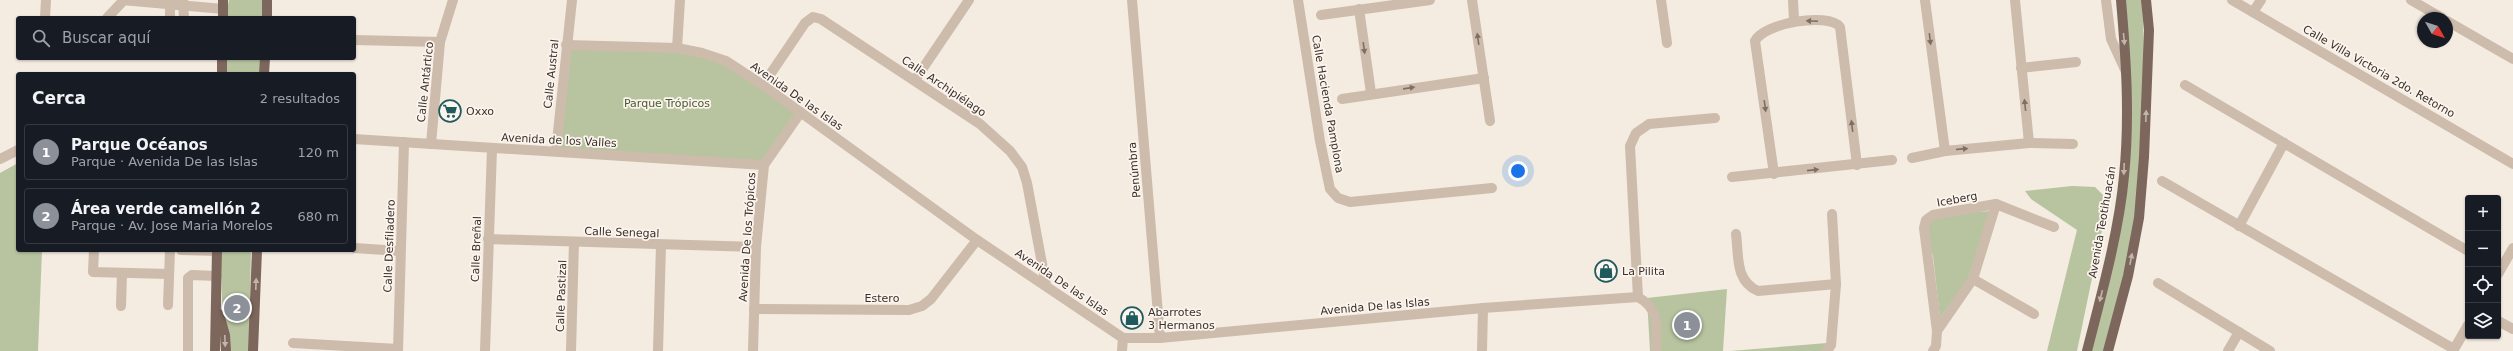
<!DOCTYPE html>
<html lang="es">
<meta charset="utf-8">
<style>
:root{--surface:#171b24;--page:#20242c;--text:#f1f3f6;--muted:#9ea1a6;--line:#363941;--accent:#8c9099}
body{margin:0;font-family:"DejaVu Sans",sans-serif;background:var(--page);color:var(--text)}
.controls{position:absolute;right:12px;bottom:12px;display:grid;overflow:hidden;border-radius:4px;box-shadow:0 1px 3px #0004}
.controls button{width:36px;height:36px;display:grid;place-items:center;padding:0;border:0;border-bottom:1px solid var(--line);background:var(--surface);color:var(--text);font:20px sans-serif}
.compass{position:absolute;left:2417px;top:12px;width:36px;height:36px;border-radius:50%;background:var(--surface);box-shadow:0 1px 3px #0004;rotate:129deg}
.you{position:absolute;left:1518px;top:171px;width:14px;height:14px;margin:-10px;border:3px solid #fff;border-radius:50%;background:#1a73e8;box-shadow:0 0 0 6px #1a73e833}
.badge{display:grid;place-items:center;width:26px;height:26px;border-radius:50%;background:var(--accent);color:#fff;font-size:13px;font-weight:700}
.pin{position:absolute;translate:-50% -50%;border:2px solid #fff;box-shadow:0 1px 4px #0006}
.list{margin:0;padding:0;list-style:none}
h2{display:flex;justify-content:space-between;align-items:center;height:52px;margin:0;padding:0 16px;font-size:17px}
h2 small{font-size:13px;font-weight:400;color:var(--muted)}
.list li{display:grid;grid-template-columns:26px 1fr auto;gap:12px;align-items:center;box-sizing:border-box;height:56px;margin:0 8px 8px;padding:0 8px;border:1px solid var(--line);border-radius:4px}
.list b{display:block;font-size:15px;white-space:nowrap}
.list p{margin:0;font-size:13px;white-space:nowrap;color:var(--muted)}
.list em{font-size:13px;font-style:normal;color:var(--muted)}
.icon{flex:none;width:22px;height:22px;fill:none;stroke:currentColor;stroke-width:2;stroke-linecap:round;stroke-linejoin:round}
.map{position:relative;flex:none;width:2513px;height:351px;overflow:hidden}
.search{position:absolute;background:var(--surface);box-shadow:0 1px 3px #0004;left:16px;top:16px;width:340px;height:44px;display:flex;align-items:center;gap:10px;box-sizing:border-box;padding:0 14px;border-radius:4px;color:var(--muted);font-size:15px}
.panel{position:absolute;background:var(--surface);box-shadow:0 1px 3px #0004;left:16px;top:72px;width:340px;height:180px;border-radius:4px}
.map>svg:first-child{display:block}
.green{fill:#b8c4a0}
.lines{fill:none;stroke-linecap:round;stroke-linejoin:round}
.minor{stroke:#cdbbac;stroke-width:10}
.major{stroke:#7d675c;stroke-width:10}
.oneway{fill:#7d6f65}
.oneway2{fill:#c2b5ac}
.labels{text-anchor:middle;stroke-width:3.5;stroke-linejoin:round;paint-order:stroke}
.street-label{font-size:11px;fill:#3b302b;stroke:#fbf5ee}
.park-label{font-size:11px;fill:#4a5a2e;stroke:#fbf5ee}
.poi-label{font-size:11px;fill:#3b302b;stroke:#fbf5ee;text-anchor:start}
</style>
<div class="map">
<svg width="2513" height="351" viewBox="0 0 2513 351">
<rect width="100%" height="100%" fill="#f4ebe1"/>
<g class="green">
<polygon points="229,0 262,0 263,18 225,18"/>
<path d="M 2122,0 L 2142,0 C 2146,74 2145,151 2134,224 C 2128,266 2115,309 2105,351 L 2090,351 L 2127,170 Z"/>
<polygon points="567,48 677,49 727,63 798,112 761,164 557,149"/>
<polygon points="225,58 261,58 260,74 225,74"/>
<polygon points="18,163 18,250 42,250 38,351 0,351 0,173"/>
<polygon points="2072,186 2095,187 2103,195 2105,215 2077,351 2047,351 2077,230 2031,199 2025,191"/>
<polygon points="1990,211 1968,279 1940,318 1933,256 1924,228 1933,215"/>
<polygon points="221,250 251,250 249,351 230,351 222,299"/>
<polygon points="1727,289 1723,351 1650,351 1647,298"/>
<polygon points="1827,343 1823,351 1730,351"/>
</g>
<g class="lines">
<g class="minor">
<polyline points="122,0 223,9"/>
<polyline points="183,0 184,18"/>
<polyline points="1132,0 1160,338"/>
<polyline points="1298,0 1320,141 1330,189 1338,198 1350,202 1492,188"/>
<polyline points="1472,0 1490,121"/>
<polyline points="1661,0 1667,43"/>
<polyline points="1793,0 1794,20"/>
<polyline points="1925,0 1945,151 2029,143 2073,144"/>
<polyline points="2015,0 2029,143"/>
<polyline points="2106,0 2111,39 2127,74"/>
<polyline points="2232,0 2513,164"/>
<polyline points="2411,0 2442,18"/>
<polyline points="1359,9 1371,93"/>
<polyline points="2253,12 2261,0"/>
<polyline points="1321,15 1430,0"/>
<polyline points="45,18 46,0"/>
<polyline points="107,18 123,1"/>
<polyline points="170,18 170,5"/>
<polyline points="2447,21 2513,59"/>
<polyline points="354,40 440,42"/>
<path d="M 566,45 L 677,48 L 702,53 L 726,61 L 763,85 L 977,240 L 1123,338 L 1160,338 L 1483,308 L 1638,297 C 1661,310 1656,328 1656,351"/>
<polyline points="677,48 680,0"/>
<polyline points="2021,68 2076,62"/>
<polyline points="915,80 969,0"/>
<polyline points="763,85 805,23 813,17 821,19 980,124 1010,151 1022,167 1027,183 1046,285"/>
<polyline points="2185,85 2468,251"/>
<polyline points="1342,99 1484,78"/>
<polyline points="354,139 764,165"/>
<polyline points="431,144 440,42 453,0"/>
<polyline points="556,151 572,0"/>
<polyline points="1912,158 1945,151"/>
<polyline points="0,159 18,150"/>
<path d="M 1774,174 L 1755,41 C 1764,23 1828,12 1840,27 L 1857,165"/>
<polyline points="1732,177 1892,160"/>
<polyline points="2162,181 2454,349"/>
<polyline points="2239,226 2284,143"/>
<path d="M 1736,234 C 1739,257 1735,281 1758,291 L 1836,284"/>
<polyline points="488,239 756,247"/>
<polyline points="354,248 400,251"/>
<polyline points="94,250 93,272 169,274"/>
<polyline points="181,250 217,251"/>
<polyline points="2498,274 2513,248"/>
<polyline points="1973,279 2034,314"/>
<polyline points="2158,283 2270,351"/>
<polyline points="1638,297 1630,146 1636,133 1649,124 1715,118"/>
<polyline points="168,305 170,250"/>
<polyline points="121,306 122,273"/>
<polyline points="754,309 909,310 922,306 931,299 977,240"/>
<polyline points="2498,321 2513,329"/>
<polyline points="1937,331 1924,228 1926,220 1933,215 1996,204 2054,227"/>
<polyline points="293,343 398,349"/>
<polyline points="188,351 188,278 192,275 217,276"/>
<polyline points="398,351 404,142"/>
<polyline points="485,351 492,149"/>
<polyline points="571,351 574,242"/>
<polyline points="658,351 661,245"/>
<polyline points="753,351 756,247 764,165 801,112"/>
<polyline points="1122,351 1123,338"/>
<polyline points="1482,351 1483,308"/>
<polyline points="1827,351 1831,345 1836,284 1832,214"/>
<polyline points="1933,351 1936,346 1937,331 1973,279 1996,204"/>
<polyline points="2228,351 2239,332"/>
<polyline points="2453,351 2468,325"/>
</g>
<g class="major">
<polyline points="223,18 223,0"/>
<polyline points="267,18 267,0"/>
<polyline points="222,74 222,58"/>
<polyline points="264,74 265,58"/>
<polyline points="219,314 225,335 226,351"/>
<polyline points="215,351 217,250"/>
<polyline points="253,351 257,250"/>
<path d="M 2087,351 C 2101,296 2119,232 2124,176 C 2130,117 2126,58 2121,0"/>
<polyline points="2108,351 2128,276 2139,218 2144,157 2149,30 2146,0"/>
</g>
</g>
<defs><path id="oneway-solid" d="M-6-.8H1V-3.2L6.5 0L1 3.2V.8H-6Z"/></defs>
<g class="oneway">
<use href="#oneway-solid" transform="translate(1812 21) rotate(-177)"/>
<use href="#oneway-solid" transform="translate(1478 39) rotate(-98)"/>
<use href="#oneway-solid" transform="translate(1930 39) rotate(83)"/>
<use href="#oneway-solid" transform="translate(1364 48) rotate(82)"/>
<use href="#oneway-solid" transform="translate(1409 88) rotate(-8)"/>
<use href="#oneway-solid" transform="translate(2025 105) rotate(-96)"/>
<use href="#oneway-solid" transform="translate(1765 106) rotate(82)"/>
<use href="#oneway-solid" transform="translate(1852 126) rotate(-97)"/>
<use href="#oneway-solid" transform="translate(1962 149) rotate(-5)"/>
<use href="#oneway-solid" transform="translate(1813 170) rotate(-6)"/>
</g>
<g class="oneway2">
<use href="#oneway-solid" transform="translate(2124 39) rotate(85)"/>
<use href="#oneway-solid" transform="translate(2146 116) rotate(-88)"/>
<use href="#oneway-solid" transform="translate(2124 169) rotate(92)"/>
<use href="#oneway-solid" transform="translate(2131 259) rotate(-79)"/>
<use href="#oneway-solid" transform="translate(256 284) rotate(-88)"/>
<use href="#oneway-solid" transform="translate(2101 296) rotate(104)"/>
<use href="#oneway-solid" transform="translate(225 341) rotate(88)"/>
</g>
<defs>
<g id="supermarket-ring" transform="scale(1.15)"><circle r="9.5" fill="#fbf5ee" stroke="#1f5a5e" stroke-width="1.5"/><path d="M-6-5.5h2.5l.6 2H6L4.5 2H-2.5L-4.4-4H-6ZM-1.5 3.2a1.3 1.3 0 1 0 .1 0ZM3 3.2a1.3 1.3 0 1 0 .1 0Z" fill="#1f5a5e"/></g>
<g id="shop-ring" transform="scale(1.15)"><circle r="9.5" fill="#fbf5ee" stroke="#1f5a5e" stroke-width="1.5"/><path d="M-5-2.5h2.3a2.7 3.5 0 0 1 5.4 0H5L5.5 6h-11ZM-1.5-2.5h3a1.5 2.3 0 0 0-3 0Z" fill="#1f5a5e"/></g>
</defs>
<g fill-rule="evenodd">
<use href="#supermarket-ring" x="450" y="111"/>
<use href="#shop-ring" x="1606" y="271"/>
<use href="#shop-ring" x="1132" y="318"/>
</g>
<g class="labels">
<g class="street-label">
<text transform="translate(2379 71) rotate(30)" y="4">Calle Villa Victoria 2do. Retorno</text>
<text transform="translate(551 74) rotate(-84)" y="4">Calle Austral</text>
<text transform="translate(425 82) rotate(-84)" y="4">Calle Antártico</text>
<text transform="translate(944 86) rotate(34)" y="4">Calle Archipiélago</text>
<text transform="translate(797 96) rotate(35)" y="4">Avenida De las Islas</text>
<text transform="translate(1328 104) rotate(80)" y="4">Calle Hacienda Pamplona</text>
<text transform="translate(559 140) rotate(3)" y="4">Avenida de los Valles</text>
<text transform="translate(1134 170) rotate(-95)" y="4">Penúmbra</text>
<text transform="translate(1957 199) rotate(-10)" y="4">Iceberg</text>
<text transform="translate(2102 222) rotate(-80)" y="4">Avenida Teotihuacán</text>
<text transform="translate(622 232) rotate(2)" y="4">Calle Senegal</text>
<text transform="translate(747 237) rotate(-86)" y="4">Avenida De los Trópicos</text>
<text transform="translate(389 246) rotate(-88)" y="4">Calle Desfiladero</text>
<text transform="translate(476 249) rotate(-88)" y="4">Calle Breñal</text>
<text transform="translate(1062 282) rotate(34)" y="4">Avenida De las Islas</text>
<text transform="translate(561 296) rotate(-88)" y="4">Calle Pastizal</text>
<text x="882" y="302">Estero</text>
<text transform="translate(1375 306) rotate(-5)" y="4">Avenida De las Islas</text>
</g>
<g class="park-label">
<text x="667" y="107">Parque Trópicos</text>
</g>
<g class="poi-label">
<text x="466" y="115">Oxxo</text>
<text x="1622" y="275">La Pilita</text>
<text x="1148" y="316">Abarrotes<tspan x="1148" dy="13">3 Hermanos</tspan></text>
</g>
</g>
</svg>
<div class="controls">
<button>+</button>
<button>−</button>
<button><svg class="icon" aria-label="locate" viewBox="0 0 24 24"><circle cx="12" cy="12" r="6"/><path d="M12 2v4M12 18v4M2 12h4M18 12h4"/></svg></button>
<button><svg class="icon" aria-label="layers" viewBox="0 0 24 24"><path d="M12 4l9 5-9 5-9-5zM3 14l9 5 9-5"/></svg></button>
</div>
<svg class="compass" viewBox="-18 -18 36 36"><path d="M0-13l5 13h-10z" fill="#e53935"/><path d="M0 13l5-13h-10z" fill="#9ea1a6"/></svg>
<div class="you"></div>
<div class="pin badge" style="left:1687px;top:325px">1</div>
<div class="pin badge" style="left:237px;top:308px">2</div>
<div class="search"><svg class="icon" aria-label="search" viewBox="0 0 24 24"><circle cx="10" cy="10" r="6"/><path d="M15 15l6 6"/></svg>Buscar aquí</div>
<section class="panel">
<h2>Cerca<small>2 resultados</small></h2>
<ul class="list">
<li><span class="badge">1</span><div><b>Parque Océanos</b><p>Parque · Avenida De las Islas</p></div><em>120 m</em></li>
<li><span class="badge">2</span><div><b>Área verde camellón 2</b><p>Parque · Av. Jose Maria Morelos</p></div><em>680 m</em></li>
</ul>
</section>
</div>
